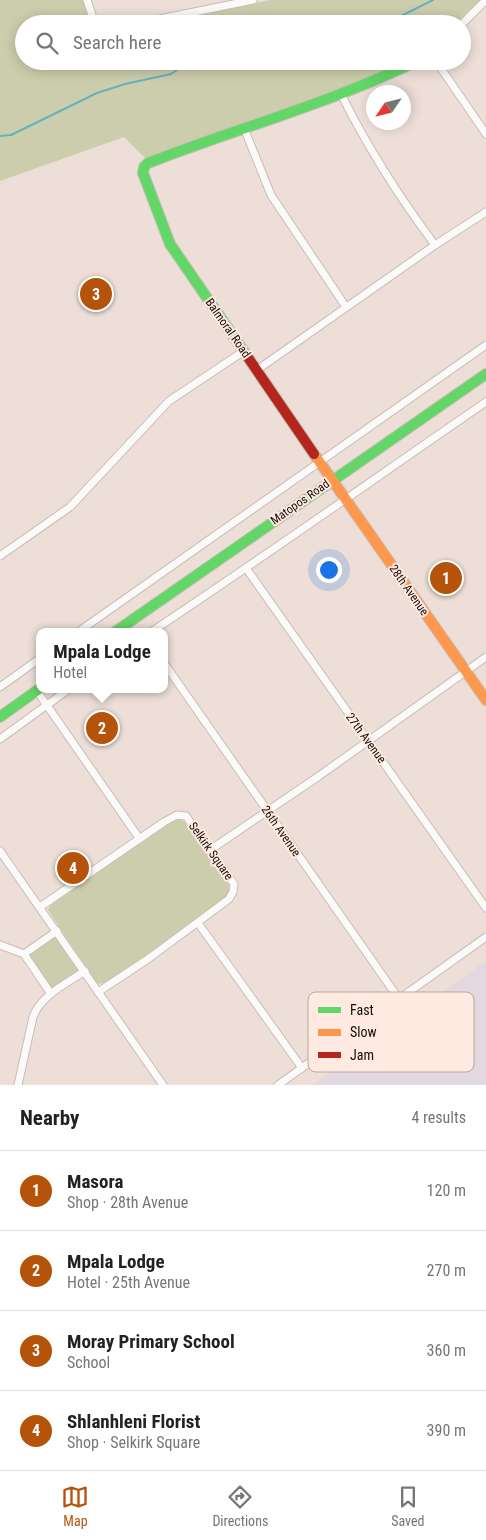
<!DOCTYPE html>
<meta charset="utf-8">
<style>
:root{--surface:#fff;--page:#f2f2f2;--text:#222;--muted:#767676;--line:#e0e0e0;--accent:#b45309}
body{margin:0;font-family:"Roboto Condensed",sans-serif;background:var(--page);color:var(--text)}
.compass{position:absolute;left:366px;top:85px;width:45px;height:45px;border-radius:50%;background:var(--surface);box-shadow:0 2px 12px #0003;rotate:235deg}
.you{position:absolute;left:328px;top:569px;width:18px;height:18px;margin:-12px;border:4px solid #fff;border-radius:50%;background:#1a73e8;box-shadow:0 0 0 8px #1a73e833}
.badge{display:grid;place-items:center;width:32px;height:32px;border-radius:50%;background:var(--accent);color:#fff;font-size:16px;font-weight:700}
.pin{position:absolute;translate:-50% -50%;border:2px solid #fff;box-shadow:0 1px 5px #0006}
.popup{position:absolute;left:36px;top:628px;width:132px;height:65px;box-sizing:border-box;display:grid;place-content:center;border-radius:10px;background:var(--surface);filter:drop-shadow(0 1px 4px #0005);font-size:16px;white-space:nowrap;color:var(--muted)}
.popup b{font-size:19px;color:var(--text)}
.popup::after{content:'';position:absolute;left:50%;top:100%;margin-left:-10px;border:10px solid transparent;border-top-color:var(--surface)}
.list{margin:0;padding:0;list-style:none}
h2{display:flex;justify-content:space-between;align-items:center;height:65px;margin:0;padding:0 20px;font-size:21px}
h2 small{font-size:16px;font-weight:400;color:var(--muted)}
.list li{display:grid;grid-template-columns:32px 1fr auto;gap:15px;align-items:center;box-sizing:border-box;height:80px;padding:0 20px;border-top:1px solid var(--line)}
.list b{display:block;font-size:19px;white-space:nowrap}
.list p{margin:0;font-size:16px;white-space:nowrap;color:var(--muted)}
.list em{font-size:16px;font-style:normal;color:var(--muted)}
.icon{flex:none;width:28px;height:28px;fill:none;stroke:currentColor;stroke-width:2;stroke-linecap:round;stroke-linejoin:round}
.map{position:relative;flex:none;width:486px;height:1085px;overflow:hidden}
.search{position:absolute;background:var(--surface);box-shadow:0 2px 12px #0003;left:15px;right:15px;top:15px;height:55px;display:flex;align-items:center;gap:12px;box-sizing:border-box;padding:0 18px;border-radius:28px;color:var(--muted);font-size:19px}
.sheet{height:385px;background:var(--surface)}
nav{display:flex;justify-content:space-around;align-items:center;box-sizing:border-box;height:70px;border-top:1px solid var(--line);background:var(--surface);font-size:14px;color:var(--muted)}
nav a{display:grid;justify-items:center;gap:2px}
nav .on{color:var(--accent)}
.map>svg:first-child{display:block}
.medical{fill:#e4d8e0}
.green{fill:#cccdac}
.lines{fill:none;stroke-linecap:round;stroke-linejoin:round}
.stream{stroke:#63b4ba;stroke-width:2}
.street-casing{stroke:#c8bdb7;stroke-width:9}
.fast-casing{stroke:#c8bdb7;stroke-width:12}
.slow-casing{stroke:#c8bdb7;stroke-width:12}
.jam-casing{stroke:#c8bdb7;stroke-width:12}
.street{stroke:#fcfaf9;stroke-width:7}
.fast{stroke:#63d668;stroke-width:10}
.slow{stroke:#ff974d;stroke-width:10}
.jam{stroke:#b3261e;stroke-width:10}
.labels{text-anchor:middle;stroke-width:4;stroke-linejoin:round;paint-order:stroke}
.street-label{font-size:12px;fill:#140c08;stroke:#feeae0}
.key{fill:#feeae0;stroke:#b8a79f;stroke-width:1}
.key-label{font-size:14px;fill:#140c08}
</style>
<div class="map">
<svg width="486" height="1085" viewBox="0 0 486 1085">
<rect width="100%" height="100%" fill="#eddfd7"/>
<polygon class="medical" points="486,961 486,1085 312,1085"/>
<g class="green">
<path d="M 0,0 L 84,0 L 92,24 L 24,24 L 24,61 L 406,61 C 321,99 232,124 146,159 L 124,137 L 0,181 Z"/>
<polygon points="270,0 480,0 455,24 158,24"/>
<polygon points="180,819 184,821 229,885 230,889 227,897 108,982 97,984 48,910 51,905 172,821"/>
<polygon points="56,935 80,970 51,990 28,955"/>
</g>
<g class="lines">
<g class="stream">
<polyline points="357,24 387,23 433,0"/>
<polyline points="0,136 11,135 97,93 125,84 171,74 190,61"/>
</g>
<g class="street-casing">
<g id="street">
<polyline points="87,0 95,24"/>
<polyline points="135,24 253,0"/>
<polyline points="462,24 486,0"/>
<polyline points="436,61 486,134"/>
<path d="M 341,94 C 368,148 399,197 435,245"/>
<polyline points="244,128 271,195 346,307"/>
<polyline points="257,370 435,245 486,212"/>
<polyline points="0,556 70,507 169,401 244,351"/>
<polyline points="246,568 486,908"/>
<polyline points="78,632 486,345"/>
<path d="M 151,632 C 264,557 374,479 486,402"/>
<polyline points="164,663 399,999"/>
<polyline points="0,687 39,659"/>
<polyline points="37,691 139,838"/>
<polyline points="0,739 69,689"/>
<polyline points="210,850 319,776 486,657"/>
<polyline points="0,851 163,1085"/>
<polyline points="40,907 164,822 177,815 186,816 234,884 233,892 229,899 148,959 98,992"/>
<polyline points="198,923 302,1068"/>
<polyline points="0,945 24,954 57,931"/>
<polyline points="24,954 51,994"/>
<path d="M 18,1085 L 33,1017 C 41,995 66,984 85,971"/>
<polyline points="278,1085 486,937"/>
</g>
</g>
<g class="fast-casing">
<g id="fast">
<path d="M 249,359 L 170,244 L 143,173 L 144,167 L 148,163 C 238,128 330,103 417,61"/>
<polyline points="115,632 486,374"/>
<polyline points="0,717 39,689"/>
</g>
</g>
<g class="slow-casing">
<polyline id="slow" points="314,454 486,700"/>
</g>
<g class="jam-casing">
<polyline id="jam" points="249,359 314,454"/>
</g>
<use href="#street" class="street"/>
<use href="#fast" class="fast"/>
<use href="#slow" class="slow"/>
<use href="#jam" class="jam"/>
</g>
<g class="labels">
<g class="street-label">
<text transform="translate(228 328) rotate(55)" y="4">Balmoral Road</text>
<text transform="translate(300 502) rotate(-35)" y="4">Matopos Road</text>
<text transform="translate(409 590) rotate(55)" y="4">28th Avenue</text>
<text transform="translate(366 738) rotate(54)" y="4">27th Avenue</text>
<text transform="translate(281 831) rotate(55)" y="4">26th Avenue</text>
<text transform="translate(211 851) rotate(55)" y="4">Selkirk Square</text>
</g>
</g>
<rect x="308" y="992" width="166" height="80" rx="8" class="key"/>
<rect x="318" y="1007" width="23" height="6" fill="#63d668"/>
<rect x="318" y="1029" width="23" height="7" fill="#ff974d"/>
<rect x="318" y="1052" width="23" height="6" fill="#b3261e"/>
<g class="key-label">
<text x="350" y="1015">Fast</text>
<text x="350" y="1037">Slow</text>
<text x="350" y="1060">Jam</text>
</g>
</svg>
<svg class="compass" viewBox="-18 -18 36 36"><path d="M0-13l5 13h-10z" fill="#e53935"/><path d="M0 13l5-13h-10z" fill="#767676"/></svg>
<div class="you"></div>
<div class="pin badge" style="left:446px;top:578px">1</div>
<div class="pin badge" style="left:102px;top:728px">2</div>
<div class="popup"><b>Mpala Lodge</b>Hotel</div>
<div class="pin badge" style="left:96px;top:294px">3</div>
<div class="pin badge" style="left:73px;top:868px">4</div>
<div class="search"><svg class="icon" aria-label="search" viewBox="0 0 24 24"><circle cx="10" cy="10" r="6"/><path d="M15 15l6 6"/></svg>Search here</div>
</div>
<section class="sheet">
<h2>Nearby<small>4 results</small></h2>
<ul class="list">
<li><span class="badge">1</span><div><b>Masora</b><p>Shop · 28th Avenue</p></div><em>120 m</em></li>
<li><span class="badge">2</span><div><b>Mpala Lodge</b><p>Hotel · 25th Avenue</p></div><em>270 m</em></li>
<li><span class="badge">3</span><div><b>Moray Primary School</b><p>School</p></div><em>360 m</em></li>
<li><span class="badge">4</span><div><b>Shlanhleni Florist</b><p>Shop · Selkirk Square</p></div><em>390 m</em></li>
</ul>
</section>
<nav>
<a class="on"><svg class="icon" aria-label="map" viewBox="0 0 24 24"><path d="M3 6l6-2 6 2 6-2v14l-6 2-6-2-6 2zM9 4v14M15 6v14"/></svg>Map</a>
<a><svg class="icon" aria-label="directions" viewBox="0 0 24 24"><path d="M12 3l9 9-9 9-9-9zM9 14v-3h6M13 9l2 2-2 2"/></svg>Directions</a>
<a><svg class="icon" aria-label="saved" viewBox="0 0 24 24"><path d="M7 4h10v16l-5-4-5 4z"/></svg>Saved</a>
</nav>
